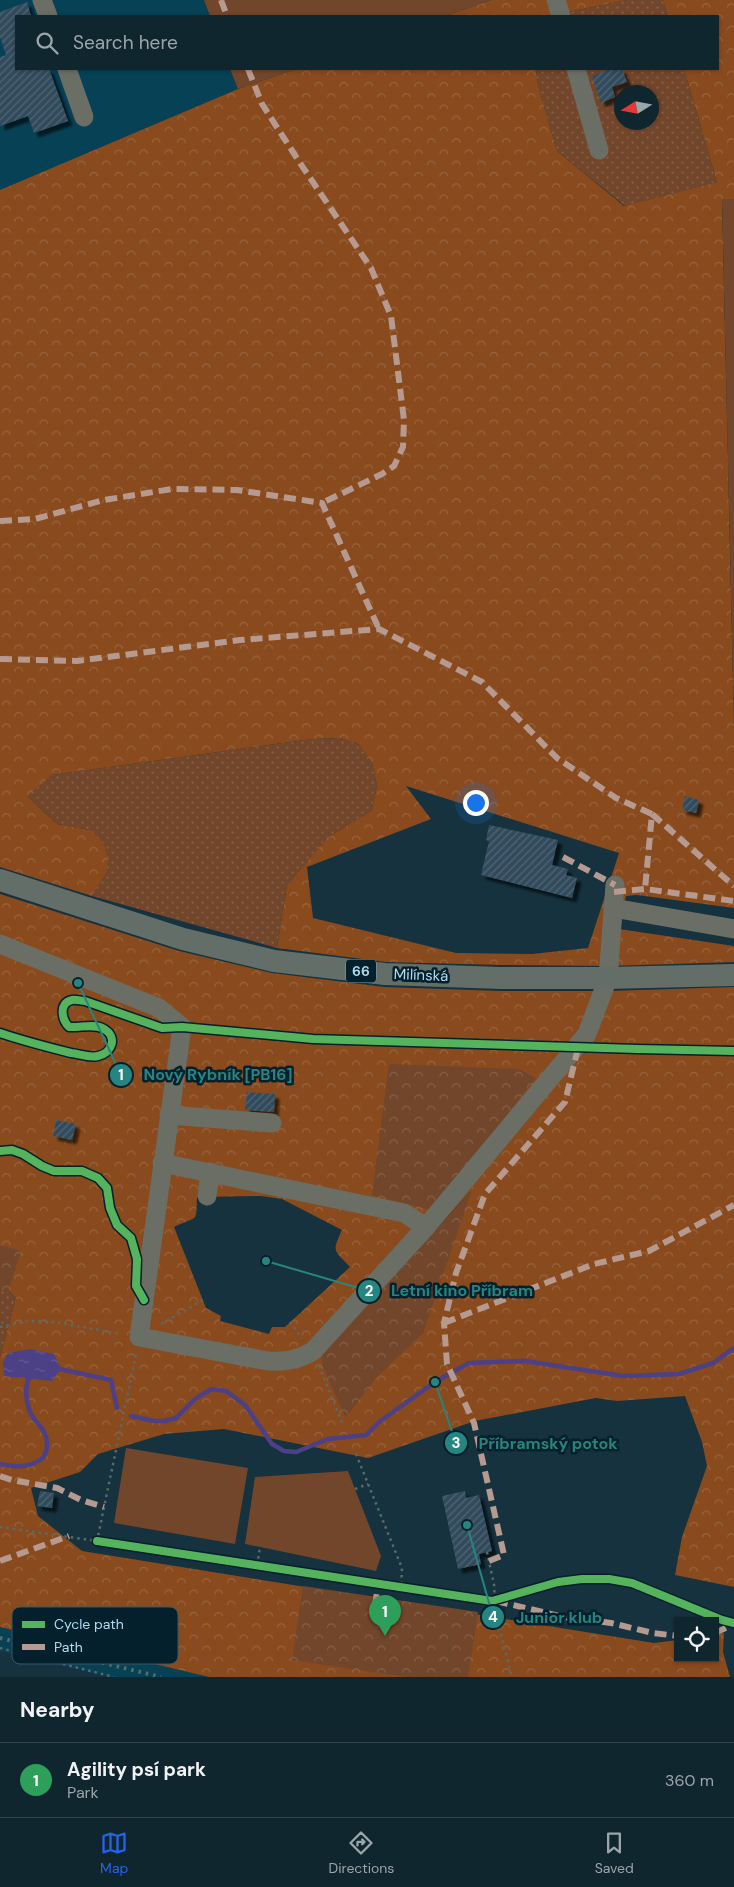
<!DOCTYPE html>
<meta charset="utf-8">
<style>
:root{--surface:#10262e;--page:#192e36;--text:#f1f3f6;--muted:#9ca5aa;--line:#30434a;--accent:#2563eb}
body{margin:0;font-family:"DM Sans",sans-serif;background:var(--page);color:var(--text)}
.controls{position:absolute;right:15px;bottom:15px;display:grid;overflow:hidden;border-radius:0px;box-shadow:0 1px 4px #0004}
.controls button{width:45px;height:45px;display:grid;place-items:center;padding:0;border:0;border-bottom:1px solid var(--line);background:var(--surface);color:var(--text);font:25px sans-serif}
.compass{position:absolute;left:614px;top:85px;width:45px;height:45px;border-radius:50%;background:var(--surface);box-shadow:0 1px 4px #0004;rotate:259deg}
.you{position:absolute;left:475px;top:802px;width:18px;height:18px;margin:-12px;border:4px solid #fff;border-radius:50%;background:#1a73e8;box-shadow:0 0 0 8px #1a73e833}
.badge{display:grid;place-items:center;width:32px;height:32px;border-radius:50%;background:var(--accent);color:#fff;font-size:16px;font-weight:700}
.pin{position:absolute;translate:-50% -41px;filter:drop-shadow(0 1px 2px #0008)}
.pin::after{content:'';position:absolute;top:26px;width:18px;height:15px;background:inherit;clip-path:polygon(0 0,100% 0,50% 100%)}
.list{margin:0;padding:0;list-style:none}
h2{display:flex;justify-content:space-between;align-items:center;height:65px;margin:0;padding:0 20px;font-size:21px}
h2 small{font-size:16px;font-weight:400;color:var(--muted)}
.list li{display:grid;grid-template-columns:32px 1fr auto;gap:15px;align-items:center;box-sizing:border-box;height:75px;padding:0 20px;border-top:1px solid var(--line)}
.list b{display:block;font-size:19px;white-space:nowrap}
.list p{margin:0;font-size:16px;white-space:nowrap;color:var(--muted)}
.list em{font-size:16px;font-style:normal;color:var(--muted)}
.icon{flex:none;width:28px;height:28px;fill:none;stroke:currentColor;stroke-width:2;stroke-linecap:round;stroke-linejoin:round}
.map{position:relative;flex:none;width:734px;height:1677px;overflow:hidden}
.search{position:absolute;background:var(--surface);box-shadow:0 1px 4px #0004;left:15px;right:15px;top:15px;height:55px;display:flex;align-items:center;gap:12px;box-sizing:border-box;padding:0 18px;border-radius:0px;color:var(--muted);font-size:19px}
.sheet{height:140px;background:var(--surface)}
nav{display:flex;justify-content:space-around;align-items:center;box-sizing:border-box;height:70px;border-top:1px solid var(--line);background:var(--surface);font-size:14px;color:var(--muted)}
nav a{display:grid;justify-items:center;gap:2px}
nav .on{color:var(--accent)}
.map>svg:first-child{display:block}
.built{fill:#074156}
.grass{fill:url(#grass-dots);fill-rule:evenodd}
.forest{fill:url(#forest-crowns);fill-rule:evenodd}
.park{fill:url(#park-crowns)}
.garden{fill:#72462b}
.water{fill:url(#water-ripples)}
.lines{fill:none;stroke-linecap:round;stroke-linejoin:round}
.stream{stroke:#4c4086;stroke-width:4.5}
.building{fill:url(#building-hatch);filter:url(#shadow)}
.path{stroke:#5b6968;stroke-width:2.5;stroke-dasharray:2.5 4;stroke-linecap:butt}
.minor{stroke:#6a6e65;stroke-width:19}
.major{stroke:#626e67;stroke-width:22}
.rail{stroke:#5c6a69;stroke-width:4;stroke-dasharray:2.5 5;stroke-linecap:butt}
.quiet{stroke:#b69a8f;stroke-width:6;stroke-dasharray:12 6;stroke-linecap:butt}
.cycleway-casing{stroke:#03202c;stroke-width:11}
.cycleway{stroke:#56b35d;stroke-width:8}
.labels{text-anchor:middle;stroke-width:5;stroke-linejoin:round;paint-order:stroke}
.shield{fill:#03202c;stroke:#7da2b4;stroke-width:1}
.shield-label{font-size:14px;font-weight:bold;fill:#b1daef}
.street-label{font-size:15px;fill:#b1daef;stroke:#03202c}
.key{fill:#03202c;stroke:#375866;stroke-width:1}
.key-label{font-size:14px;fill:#b1daef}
.leader{fill:none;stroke:#278581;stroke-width:2}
.callout-dot{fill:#278581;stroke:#03202c;stroke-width:2}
.mark-label{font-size:15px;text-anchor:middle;font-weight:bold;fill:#fff}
.callout-label{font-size:16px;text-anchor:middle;font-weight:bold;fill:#278581;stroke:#03202c;stroke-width:5;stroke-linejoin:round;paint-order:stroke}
</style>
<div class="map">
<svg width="734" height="1677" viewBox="0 0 734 1677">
<defs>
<pattern id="grass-dots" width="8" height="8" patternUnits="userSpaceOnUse" patternTransform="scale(1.25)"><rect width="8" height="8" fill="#72462b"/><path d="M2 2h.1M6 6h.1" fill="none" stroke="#84604a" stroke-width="1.8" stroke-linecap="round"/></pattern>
<pattern id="forest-crowns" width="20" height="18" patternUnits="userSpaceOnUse" patternTransform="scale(1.25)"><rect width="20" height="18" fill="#894a1d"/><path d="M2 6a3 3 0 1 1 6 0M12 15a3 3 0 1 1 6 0" fill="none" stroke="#97643e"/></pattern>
<pattern id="park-crowns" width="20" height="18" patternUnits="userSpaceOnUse" patternTransform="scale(1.25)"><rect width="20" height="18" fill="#72462b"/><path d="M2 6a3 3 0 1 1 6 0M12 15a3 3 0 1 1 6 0" fill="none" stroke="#84604a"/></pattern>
<pattern id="water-ripples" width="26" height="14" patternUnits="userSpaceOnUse" patternTransform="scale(1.25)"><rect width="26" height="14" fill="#4c4086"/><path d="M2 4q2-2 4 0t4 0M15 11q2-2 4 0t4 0" fill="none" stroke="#635b97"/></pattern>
<pattern id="building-hatch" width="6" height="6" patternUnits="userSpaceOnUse" patternTransform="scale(1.25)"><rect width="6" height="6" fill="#334c5c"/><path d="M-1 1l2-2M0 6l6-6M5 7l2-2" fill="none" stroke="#4e6574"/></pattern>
<filter id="shadow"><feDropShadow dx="4.5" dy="4.5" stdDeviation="1" flood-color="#0009"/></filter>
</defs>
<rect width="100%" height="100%" fill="#15323e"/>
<g class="built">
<polygon points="0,0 204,0 210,16 16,16 16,69 230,69 238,89 0,190"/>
<polygon points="0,1627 209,1677 110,1677 0,1651"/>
</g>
<g class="grass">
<polygon points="627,0 663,0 668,16 549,16"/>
<path d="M 536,69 L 684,69 L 717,182 L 625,206 L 557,151 L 538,85 ZM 622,92 L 652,92 L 652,122 L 622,122 Z"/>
<polygon points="340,738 358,744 372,763 377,785 372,810 327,838 287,885 277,948 92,896 106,872 90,830 57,824 26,795 52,775 312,739"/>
<polygon points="0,1281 16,1298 0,1357"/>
</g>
<g class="forest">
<polygon points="491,0 627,0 549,16 445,16"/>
<path d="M 663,0 L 734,0 L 734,199 L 722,199 L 734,726 L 734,908 L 637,895 L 626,896 L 619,929 L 734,946 L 734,962 L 608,966 L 501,965 L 386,962 L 277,948 L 287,885 L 327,838 L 372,810 L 377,785 L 372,763 L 358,744 L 340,738 L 312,739 L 52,775 L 27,796 L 57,824 L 90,830 L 103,842 L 108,860 L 106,873 L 92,896 L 0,867 L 0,190 L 238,89 L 296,69 L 536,69 L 538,85 L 557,151 L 624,206 L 717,182 L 684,69 L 718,69 L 718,16 L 668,16 ZM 406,786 L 619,853 L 588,948 L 532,954 L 456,953 L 313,918 L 307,867 L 431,819 Z"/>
<path d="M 0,894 L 179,951 L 272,973 L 384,987 L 501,991 L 609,991 L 734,987 L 734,1587 L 675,1575 L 682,1537 L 707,1466 L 702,1442 L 685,1396 L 617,1401 L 596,1398 L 475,1421 L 368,1458 L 224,1429 L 164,1434 L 98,1454 L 80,1472 L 31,1488 L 38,1516 L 82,1551 L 654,1643 L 678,1640 L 678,1658 L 715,1658 L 715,1634 L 724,1633 L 723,1652 L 730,1677 L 209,1677 L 0,1627 L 0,1357 L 16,1298 L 0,1281 ZM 471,1191 L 373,1381 L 345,1417 L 376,1295 ZM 261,1196 L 282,1199 L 342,1230 C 332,1252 333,1249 350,1267 L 285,1327 L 272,1327 L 269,1334 L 220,1321 L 221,1316 L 206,1308 L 174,1227 C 198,1215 196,1225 197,1197 Z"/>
</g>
<g class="park">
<polygon points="389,1064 519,1069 536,1078 439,1204 426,1209 372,1195"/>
<polygon points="472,1190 423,1333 373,1381 345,1417 322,1365 322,1356 325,1347 376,1295"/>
<polygon points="0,1245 21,1251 8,1292 0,1290"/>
<polygon points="303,1586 478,1612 468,1677 407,1677 292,1660"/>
</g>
<g class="garden">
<polygon points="204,0 491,0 445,16 210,16"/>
<polygon points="230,69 296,69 238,89"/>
<polygon points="722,199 734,199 734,726"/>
<polygon points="126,1448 248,1468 235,1544 114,1523"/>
<polygon points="348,1471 381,1556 376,1571 245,1544 255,1477"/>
</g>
<polygon class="water" points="30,1349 54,1354 61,1369 52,1381 4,1376 3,1363 8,1353"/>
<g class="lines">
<g class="stream">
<polyline points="55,1368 111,1380 117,1408"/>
<polyline points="131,1416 154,1421 165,1421 176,1418 196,1398 212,1389 226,1391 245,1405 272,1444 284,1451 296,1452 328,1439 366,1435 379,1422 435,1382 469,1363 525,1361 623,1376 679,1374 713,1363 734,1348"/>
<path d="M 0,1464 C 20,1469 53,1467 46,1437 C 44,1428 35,1422 31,1414 C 26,1404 24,1386 30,1376"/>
</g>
</g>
<g class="building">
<polygon points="27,2 31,16 16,16 16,69 49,69 68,121 34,133 28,116 0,126 0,57 6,55 0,37 0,12"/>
<polygon points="610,69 622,69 627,82 612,87 615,97 601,103 592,76"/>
<polygon points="685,796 699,800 696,813 682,810"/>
<polygon points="489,825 558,840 552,865 568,869 566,875 577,878 572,898 481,875 489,841 486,840"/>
<polygon points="247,1092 275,1094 274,1112 245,1110"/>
<polygon points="56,1120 76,1124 72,1140 53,1136"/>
<polygon points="40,1491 54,1493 52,1508 37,1506"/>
<polygon points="465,1491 466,1498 479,1495 492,1551 479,1554 481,1564 458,1569 442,1496"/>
</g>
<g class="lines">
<g class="path">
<polyline points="290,1322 302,1338"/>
<polyline points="161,1324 203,1300"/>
<polyline points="0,1327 29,1321 53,1322 122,1334"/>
<polyline points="319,1366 343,1425"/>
<polyline points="356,1454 402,1568 401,1588"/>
<polyline points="355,1489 368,1484"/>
<polyline points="0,1527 97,1541 136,1354"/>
<polyline points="487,1552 495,1589 492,1601 512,1677"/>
<polyline points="257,1565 260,1547"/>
<polyline points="0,1648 114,1677"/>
</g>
<g class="minor">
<polyline points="42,0 48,16"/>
<polyline points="556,0 561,16"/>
<polyline points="67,69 84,117"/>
<polyline points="576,69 599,150"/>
<polyline points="613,908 734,929"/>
<path d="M 0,944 L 159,1008 L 182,1027 L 139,1337 L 268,1361 C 285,1362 298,1360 313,1351 L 426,1227 L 587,1034 L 608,978 L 615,885"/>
<polyline points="169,1115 272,1123"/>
<polyline points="162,1163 404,1213 426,1227"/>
<polyline points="207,1196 210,1172"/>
</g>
<polyline class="major" points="0,880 183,939 274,961 385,974 501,978 608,978 734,975"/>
<polyline class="rail" points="0,1638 161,1677"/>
<g class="quiet">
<polyline points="221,0 227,16"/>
<polyline points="248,69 262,104 300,163 371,268 391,316 404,420 403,447 394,466 382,474 322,503"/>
<polyline points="0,521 35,519 104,500 172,489 237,490 322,503 379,629"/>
<polyline points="0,659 77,661 240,640 379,629 482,682 557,758 616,798 652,814 645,889"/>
<polyline points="652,814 734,886"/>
<polyline points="563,857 615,885"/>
<polyline points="614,892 645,889 734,901"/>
<polyline points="444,1323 594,1264 649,1251 734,1205"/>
<polyline points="0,1476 12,1480 57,1488 81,1500 104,1507"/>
<polyline points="0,1561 69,1536"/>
<polyline points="489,1561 504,1555 474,1423 447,1364 444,1323 456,1273 485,1194 565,1102 578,1048"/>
<polyline points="496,1601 564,1617 611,1623 653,1633 678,1636"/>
<polyline points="375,1606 378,1584"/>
<polyline points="715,1633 734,1624"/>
</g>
<g class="cycleway-casing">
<g id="cycleway">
<path d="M 0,1033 C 24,1041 47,1047 71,1053 C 80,1054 89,1058 98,1056 C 112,1053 118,1037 104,1029 C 94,1023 80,1028 69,1027 C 62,1020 58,1003 72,1000 C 76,999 81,1001 85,1001 L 162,1028 L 182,1027 L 313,1039 L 637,1049 L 734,1051"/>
<polyline points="0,1151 12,1150 23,1154 42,1166 54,1171 82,1171 98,1178 107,1188 110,1208 117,1225 131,1238 137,1259 136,1286 144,1300"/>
<polyline points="97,1541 492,1601 558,1582 582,1579 609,1579 632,1583 722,1620 734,1623"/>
</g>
</g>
<use href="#cycleway" class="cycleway"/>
</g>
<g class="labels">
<rect class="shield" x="346" y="959.5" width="30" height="23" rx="4"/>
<g class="shield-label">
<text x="361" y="976">66</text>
</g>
<g class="street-label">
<text transform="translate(421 975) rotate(2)" y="5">Milínská</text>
</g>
</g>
<rect x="12" y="1607" width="166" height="57" rx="8" class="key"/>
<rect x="22" y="1621" width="23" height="7" fill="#56b35d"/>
<rect x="22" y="1644" width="23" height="6" fill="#b69a8f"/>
<g class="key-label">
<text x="54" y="1629">Cycle path</text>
<text x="54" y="1652">Path</text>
</g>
<path class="leader" d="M78 983L121 1075M266 1261L369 1291M435 1382L456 1443M467 1525L493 1617"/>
<g class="callout-dot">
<circle cx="78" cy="983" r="5"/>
<circle cx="266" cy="1261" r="5"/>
<circle cx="435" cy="1382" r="5"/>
<circle cx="467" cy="1525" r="5"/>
<circle cx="121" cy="1075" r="12"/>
<circle cx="369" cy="1291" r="12"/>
<circle cx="456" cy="1443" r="12"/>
<circle cx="493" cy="1617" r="12"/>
</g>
<g class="mark-label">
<text x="121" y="1080">1</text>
<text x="369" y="1296">2</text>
<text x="456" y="1448">3</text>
<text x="493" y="1622">4</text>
</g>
<g class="callout-label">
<text x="218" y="1080">Nový Rybník [PB16]</text>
<text x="462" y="1296">Letní kino Příbram</text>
<text x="548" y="1449">Příbramský potok</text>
<text x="559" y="1623">Junior klub</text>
</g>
</svg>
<div class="controls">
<button><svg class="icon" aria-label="locate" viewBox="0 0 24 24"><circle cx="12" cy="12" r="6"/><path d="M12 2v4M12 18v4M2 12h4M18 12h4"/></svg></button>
</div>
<svg class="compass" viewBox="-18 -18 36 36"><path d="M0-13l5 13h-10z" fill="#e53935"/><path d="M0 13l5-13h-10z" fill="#9ca5aa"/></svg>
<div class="you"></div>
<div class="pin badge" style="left:385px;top:1636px;background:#2e9e5b">1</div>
<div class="search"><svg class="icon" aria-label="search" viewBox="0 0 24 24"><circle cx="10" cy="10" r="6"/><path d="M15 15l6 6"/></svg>Search here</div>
</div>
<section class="sheet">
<h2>Nearby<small></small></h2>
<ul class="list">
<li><span class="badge" style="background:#2e9e5b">1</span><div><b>Agility psí park</b><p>Park</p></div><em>360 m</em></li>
</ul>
</section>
<nav>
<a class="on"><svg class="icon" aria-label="map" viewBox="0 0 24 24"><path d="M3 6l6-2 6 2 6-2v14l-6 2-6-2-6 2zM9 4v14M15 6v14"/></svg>Map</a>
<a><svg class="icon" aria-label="directions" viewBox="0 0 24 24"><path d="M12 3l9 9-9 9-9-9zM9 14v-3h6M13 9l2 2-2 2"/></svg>Directions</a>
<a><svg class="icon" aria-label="saved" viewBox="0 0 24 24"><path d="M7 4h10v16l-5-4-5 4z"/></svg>Saved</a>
</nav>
